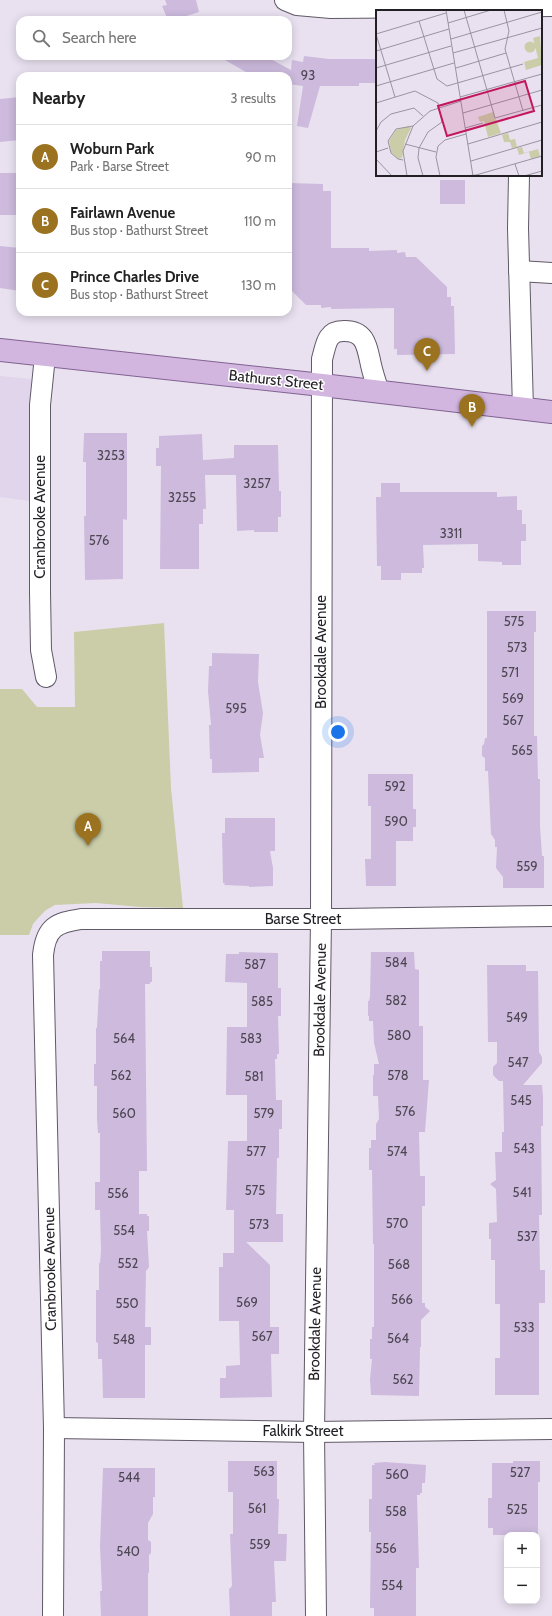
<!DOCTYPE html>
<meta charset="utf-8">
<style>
:root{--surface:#fff;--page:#f2f2f2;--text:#222;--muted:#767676;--line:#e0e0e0;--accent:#9b7320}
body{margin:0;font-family:Cabin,sans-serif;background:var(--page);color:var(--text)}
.controls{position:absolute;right:12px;bottom:12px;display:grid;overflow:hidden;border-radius:8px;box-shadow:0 2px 10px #0003}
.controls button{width:36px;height:36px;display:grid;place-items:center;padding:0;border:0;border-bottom:1px solid var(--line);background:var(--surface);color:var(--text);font:20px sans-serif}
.you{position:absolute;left:338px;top:732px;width:14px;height:14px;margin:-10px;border:3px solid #fff;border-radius:50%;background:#1a73e8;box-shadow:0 0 0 6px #1a73e833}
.badge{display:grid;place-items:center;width:26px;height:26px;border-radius:50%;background:var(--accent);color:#fff;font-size:13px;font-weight:700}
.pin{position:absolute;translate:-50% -33px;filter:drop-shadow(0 1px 2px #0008)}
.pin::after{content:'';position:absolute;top:21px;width:14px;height:12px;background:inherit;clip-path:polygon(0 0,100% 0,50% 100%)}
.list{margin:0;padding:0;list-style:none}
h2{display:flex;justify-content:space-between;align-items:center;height:52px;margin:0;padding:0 16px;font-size:17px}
h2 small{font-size:13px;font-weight:400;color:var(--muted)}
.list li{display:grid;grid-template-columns:26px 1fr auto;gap:12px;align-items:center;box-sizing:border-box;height:64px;padding:0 16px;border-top:1px solid var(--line)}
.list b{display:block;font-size:15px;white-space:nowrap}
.list p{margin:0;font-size:13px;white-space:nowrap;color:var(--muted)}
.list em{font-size:13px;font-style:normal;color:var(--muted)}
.icon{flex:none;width:22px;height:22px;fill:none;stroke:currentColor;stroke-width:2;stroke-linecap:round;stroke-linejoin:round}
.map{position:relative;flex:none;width:552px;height:1616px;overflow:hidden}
.search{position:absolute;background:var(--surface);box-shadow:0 2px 10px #0003;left:16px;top:16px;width:276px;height:44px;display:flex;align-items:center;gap:10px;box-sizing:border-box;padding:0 14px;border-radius:12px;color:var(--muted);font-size:15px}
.panel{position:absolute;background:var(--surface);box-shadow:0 2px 10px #0003;left:16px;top:72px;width:276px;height:244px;border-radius:12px}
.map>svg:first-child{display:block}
.built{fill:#e0d5eb}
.green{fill:#cacda8}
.building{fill:#cdbadd}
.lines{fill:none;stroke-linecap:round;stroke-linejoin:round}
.minor-casing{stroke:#605967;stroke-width:22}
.major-casing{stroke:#816291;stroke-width:24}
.minor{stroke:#fff;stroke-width:20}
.major{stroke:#d2b6e0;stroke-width:22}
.labels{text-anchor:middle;stroke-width:3;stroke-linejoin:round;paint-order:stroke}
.number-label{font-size:13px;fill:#4d4653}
.street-label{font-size:15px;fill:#221f25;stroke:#fff}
.inset-road{fill:none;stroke:#99939f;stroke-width:1}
.view{fill:#c2185b;fill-opacity:0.15;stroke:#c2185b;stroke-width:2}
.inset-edge{fill:none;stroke:#221f25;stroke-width:2}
</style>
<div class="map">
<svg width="552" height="1616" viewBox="0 0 552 1616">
<rect width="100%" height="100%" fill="#e9e1f0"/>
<polygon class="built" points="0,376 31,379 30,501 0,497"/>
<polygon class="green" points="164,623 171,788 183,908 140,907 96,903 55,905 46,910 39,917 33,924 29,935 0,935 0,689 22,689 37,707 75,707 74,632"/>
<g class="building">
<polygon points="165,0 196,0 199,12 174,20 168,20 162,6 167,5"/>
<polygon points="218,56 265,56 291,70 292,60 303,62 304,56 329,59 375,59 375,83 359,83 359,86 320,86 308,128 297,126 303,86 288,84 290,76 253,76"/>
<polygon points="20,97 20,140 0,142 0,99"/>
<rect x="0" y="173" width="20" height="42"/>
<rect x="440" y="180" width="25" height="24"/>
<polygon points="288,183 323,184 323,191 331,191 331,248 369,248 369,251 397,250 397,253 405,252 406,257 416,257 447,287 447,297 451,297 451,306 454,306 455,354 397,355 397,349 394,349 394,308 331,309 331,307 321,308 321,305 306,305 288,287"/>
<polygon points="0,246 20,248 20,291 0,288"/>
<polygon points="84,433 127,433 127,520 123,519 123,579 85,580 84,516 86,516 86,462 83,462"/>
<polygon points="202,434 203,460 234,458 234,445 278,445 279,491 281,491 281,517 278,517 278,532 254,532 254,530 237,531 236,475 205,475 206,509 203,509 203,524 199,524 199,569 160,569 161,466 156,466 156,448 159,448 159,436"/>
<polygon points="381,483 400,483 400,492 497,492 497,497 517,496 517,510 522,510 522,524 526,524 526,541 521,541 521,565 502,565 502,562 478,561 478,544 423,545 424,568 422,568 422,573 401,573 401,580 381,580 381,566 377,566 376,497 381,497"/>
<polygon points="487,611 536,611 536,632 534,632 534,736 537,736 538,779 540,779 540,826 542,856 544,856 544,888 503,888 503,877 496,868 497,847 495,847 495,840 491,834 488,771 485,771 485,758 482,756 482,746 484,744 485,738 487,738"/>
<polygon points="212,653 259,654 258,682 263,713 260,735 264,758 259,758 259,772 212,773 212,759 210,759 209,725 211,725 208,691 209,666 212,666"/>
<polygon points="368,774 413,774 413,809 416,809 416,827 413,827 413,841 396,841 396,886 366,886 365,859 371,859 371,806 368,806"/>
<polygon points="225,818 275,818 275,851 270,851 273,868 273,886 249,887 249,886 224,885 225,883 223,883 222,833 225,833"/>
<polygon points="102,951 150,951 150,967 152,967 152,982 150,982 150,984 145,984 147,1171 139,1171 139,1214 147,1214 147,1216 149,1216 149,1231 147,1231 149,1267 146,1271 145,1327 151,1327 151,1345 145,1345 145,1398 103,1398 102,1359 98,1359 98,1343 96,1342 96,1290 99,1290 99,1263 100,1263 101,1251 100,1210 95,1210 95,1182 100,1182 100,1133 98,1133 97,1119 97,1086 94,1086 94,1064 96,1064 96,1028 97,1028 99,989 100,989 100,961 102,961"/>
<polygon points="239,952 278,953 278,988 281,988 281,1016 278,1016 279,1054 277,1054 277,1059 275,1059 276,1100 282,1100 282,1129 279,1129 279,1158 277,1158 276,1214 283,1214 283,1242 246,1242 270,1265 270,1327 279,1327 279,1354 271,1354 272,1397 220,1398 220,1378 226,1378 226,1366 240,1365 239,1321 219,1321 219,1267 223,1267 223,1253 234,1253 234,1210 226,1210 228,1141 247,1141 247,1095 226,1095 227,1027 247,1027 247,983 225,982 226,954 239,954"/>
<polygon points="371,952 414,952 415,969 419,970 419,1026 423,1026 423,1080 429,1080 425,1132 419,1132 420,1176 425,1176 425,1206 422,1206 422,1303 425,1303 425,1307 430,1311 421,1320 421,1347 420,1347 419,1396 371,1395 370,1379 372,1359 370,1359 370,1339 372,1339 372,1327 374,1327 374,1244 373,1244 372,1170 369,1170 369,1148 371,1148 371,1140 376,1140 376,1124 379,1119 378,1096 373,1096 373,1075 374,1075 374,1064 379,1064 374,1043 373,1021 369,1021 369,1016 368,1016 368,1001 369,1001 370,997"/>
<polygon points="487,965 526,965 526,971 538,971 539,1052 542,1057 542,1063 523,1085 542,1085 543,1097 543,1126 541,1126 542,1215 539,1215 540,1270 545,1270 545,1303 539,1303 539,1395 495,1395 495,1358 500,1358 500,1304 495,1304 495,1260 491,1260 491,1239 489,1239 489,1223 497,1222 496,1189 490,1184 496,1180 495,1152 502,1152 502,1132 504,1132 503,1081 499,1081 493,1075 493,1067 497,1063 497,1042 488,1042"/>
<polygon points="228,1461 277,1461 277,1499 279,1499 278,1534 287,1534 286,1561 274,1561 276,1602 272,1602 272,1616 230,1616 229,1589 232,1586 230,1534 233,1534 233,1492 228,1492"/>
<polygon points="513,1461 540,1461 540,1482 538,1482 538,1535 493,1535 493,1528 488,1528 488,1498 492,1498 492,1463 513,1463"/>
<polygon points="385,1462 426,1465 425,1483 422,1483 422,1493 420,1493 420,1495 417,1495 419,1568 416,1568 416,1616 374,1616 374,1608 370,1608 371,1532 369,1532 369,1499 372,1499 372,1465 375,1465 374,1463"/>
<polygon points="103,1468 155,1468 155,1497 153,1497 153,1514 148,1523 148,1540 151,1542 151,1553 149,1555 149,1573 148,1573 148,1616 101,1616 100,1591 102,1591 100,1546"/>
</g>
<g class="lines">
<g class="minor-casing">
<g id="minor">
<polyline points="285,0 297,5 331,8 552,6"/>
<polyline points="519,175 518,228 523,409"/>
<polyline points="519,271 552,273"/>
<polyline points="45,356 40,405 40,592 41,650 46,677"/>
<polyline points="54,1428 314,1432 552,1429"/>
<path d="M 53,1616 L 54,1428 L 43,955 C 46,927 56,923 81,919 L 339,919 L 552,916"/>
<path d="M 316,1616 L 314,1432 L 321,919 L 322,359 C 326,346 326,331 343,331 C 366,330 367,347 371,365 C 373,374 376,383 379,392"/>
</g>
</g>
<g class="major-casing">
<polyline id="major" points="0,350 322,385 552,412"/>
</g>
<use href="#minor" class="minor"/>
<use href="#major" class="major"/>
</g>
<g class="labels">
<g class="number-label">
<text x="308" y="80">93</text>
<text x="111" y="460">3253</text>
<text x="257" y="488">3257</text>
<text x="182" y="502">3255</text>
<text x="451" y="538">3311</text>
<text x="99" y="545">576</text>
<text x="514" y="626">575</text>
<text x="517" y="652">573</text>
<text x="510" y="677">571</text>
<text x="513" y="703">569</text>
<text x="236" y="713">595</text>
<text x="513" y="725">567</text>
<text x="522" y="755">565</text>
<text x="395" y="791">592</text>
<text x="396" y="826">590</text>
<text x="527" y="871">559</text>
<text x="396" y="967">584</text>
<text x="255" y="969">587</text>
<text x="396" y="1005">582</text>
<text x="262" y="1006">585</text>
<text x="517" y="1022">549</text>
<text x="399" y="1040">580</text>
<text x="124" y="1043">564</text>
<text x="251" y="1043">583</text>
<text x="518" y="1067">547</text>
<text x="121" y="1080">562</text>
<text x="398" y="1080">578</text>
<text x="254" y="1081">581</text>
<text x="521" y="1105">545</text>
<text x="405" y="1116">576</text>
<text x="124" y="1118">560</text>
<text x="264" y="1118">579</text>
<text x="524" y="1153">543</text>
<text x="256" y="1156">577</text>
<text x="397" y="1156">574</text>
<text x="255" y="1195">575</text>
<text x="522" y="1197">541</text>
<text x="118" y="1198">556</text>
<text x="397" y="1228">570</text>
<text x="259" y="1229">573</text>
<text x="124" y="1235">554</text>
<text x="527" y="1241">537</text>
<text x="128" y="1268">552</text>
<text x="399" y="1269">568</text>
<text x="402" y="1304">566</text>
<text x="247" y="1307">569</text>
<text x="127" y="1308">550</text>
<text x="524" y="1332">533</text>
<text x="262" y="1341">567</text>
<text x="398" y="1343">564</text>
<text x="124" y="1344">548</text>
<text x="403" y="1384">562</text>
<text x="264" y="1476">563</text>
<text x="520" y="1477">527</text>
<text x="397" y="1479">560</text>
<text x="129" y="1482">544</text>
<text x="257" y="1513">561</text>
<text x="517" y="1514">525</text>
<text x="396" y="1516">558</text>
<text x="260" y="1549">559</text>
<text x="386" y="1553">556</text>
<text x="128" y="1556">540</text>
<text x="392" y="1590">554</text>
</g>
<g class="street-label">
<text transform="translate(276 380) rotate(6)" y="5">Bathurst Street</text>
<text transform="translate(40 517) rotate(-90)" y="5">Cranbrooke Avenue</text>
<text transform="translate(321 652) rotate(-90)" y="5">Brookdale Avenue</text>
<text x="303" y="924">Barse Street</text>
<text transform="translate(320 1000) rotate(-89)" y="5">Brookdale Avenue</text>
<text transform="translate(50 1269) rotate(-91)" y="5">Cranbrooke Avenue</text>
<text transform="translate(315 1324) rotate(-89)" y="5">Brookdale Avenue</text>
<text x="303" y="1436">Falkirk Street</text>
</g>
</g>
<g transform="translate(376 10)">
<rect width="166" height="166" fill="#e9e1f0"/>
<path d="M 164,26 L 166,55 L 150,60 L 148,52 L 162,48 L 157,28 ZM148.5 37a5.5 5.5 0 1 1 11 0a5.5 5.5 0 1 1-11 0ZM 117,102 L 125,123 L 112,127 L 108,111 L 104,112 L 102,107 ZM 33,116 L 35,118 L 29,130 L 26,148 L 22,149 L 15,142 L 13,131 L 20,120 ZM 132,123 L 134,130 L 139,129 L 141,137 L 136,138 L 134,132 L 128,132 L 126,125 ZM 146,137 L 148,143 L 162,139 L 164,146 L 155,149 L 153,142 L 143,145 L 141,138 Z" fill="#cacda8"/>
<path class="inset-road" d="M 70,0 L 97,166M 88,0 L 119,108 L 166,95M 128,0 L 133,21 L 129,39 L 147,101M 43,11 L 61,69 L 71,76 L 147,54M 72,13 L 115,0M 0,24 L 70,3M 0,24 L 19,87M 75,29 L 166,2M 0,41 L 73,19M 77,43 L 166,18M 0,58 L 75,36M 80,58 L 130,43M 0,76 L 78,53M 84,87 L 166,64M 0,93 L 39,81 L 62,93 L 66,112 L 52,122 L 43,138 L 42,148 L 47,166M 87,103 L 166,80M 89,118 L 107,113M 0,121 L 5,112 L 15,104 L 38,98 L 47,106M 29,134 L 60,142M 92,134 L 166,112M 0,142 L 12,138M 0,149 L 16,166M 27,150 L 22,149 L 15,143 L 12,131 L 20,119 L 37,116M 95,151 L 166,130M 139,154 L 143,166M 31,166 L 27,141 L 37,116 L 54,101 L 85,91M 64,166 L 60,147 L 62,136 L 69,130 L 90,124M 87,166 L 100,165 L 166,146M 148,166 L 166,161"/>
<path class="view" d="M 149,71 L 158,101 L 71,126 L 62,96 Z"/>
<rect width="166" height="166" class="inset-edge"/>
</g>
</svg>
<div class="controls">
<button>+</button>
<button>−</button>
</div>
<div class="you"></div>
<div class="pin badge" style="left:88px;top:846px">A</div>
<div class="pin badge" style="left:472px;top:427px">B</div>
<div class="pin badge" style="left:427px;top:371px">C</div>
<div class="search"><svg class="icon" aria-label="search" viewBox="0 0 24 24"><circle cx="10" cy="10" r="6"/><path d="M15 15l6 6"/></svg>Search here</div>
<section class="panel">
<h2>Nearby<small>3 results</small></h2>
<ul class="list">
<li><span class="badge">A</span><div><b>Woburn Park</b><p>Park · Barse Street</p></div><em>90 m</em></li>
<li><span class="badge">B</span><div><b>Fairlawn Avenue</b><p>Bus stop · Bathurst Street</p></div><em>110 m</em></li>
<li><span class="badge">C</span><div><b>Prince Charles Drive</b><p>Bus stop · Bathurst Street</p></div><em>130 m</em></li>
</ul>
</section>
</div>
